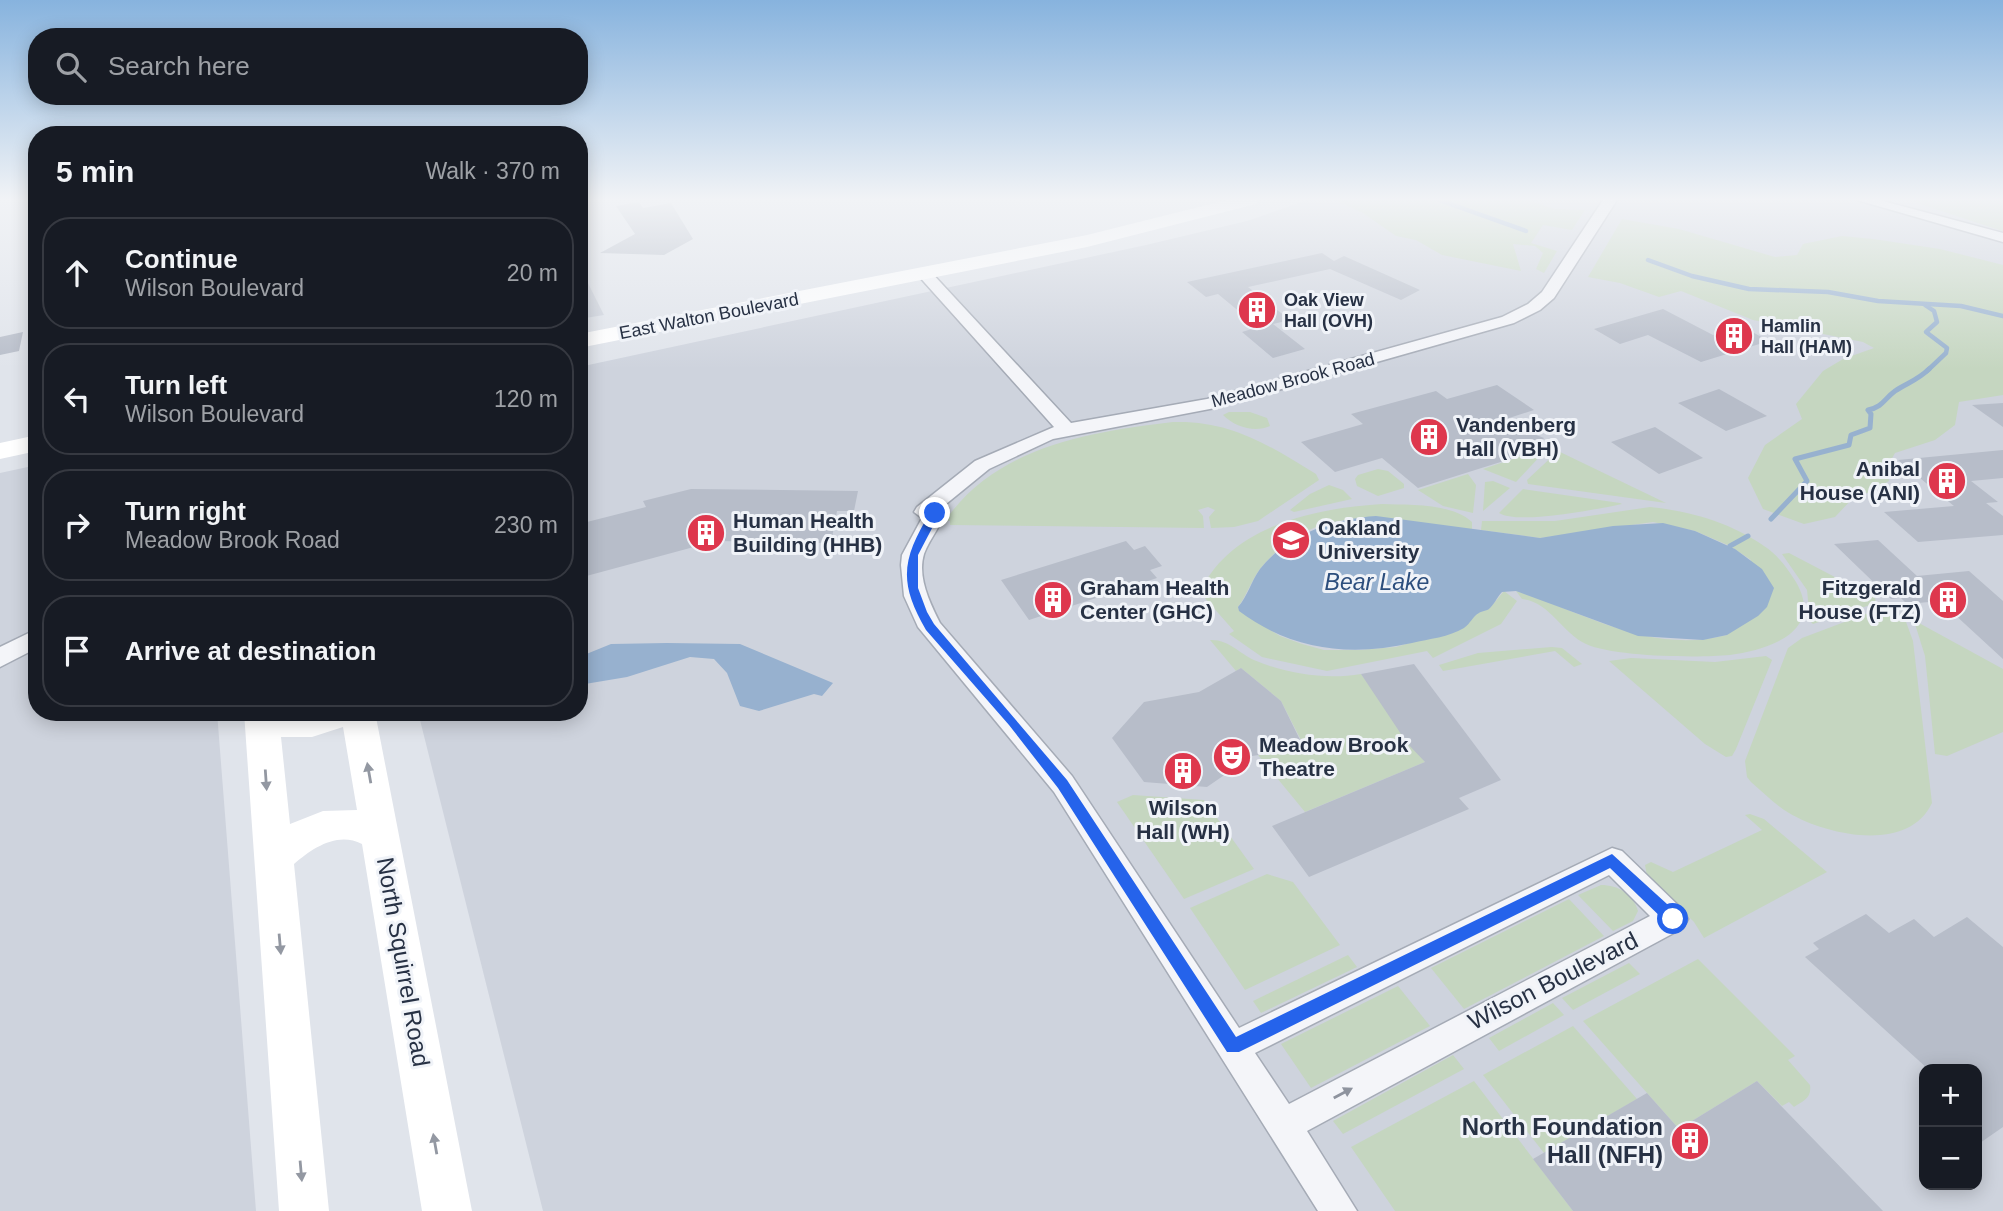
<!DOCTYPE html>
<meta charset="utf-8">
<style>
:root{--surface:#171b24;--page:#242831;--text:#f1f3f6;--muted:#9ea1a6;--line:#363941}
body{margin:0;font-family:Arial,sans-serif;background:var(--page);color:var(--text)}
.controls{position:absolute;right:21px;bottom:21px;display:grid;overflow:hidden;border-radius:14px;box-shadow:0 4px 18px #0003}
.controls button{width:63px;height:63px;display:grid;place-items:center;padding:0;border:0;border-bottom:2px solid var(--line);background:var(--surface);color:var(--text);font:35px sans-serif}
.stop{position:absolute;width:21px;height:21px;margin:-16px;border:5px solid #2563eb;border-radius:50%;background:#fff}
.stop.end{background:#2563eb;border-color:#fff;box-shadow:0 2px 7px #0008}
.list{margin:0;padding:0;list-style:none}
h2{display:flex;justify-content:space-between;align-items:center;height:91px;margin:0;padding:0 28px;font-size:30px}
h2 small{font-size:23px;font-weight:400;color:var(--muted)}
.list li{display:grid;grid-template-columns:46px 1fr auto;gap:21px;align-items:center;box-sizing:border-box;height:112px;margin:0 14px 14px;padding:0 14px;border:2px solid var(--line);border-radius:28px}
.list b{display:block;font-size:26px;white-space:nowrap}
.list p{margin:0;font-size:23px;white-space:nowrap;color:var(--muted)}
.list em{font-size:23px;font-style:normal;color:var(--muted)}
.icon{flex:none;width:38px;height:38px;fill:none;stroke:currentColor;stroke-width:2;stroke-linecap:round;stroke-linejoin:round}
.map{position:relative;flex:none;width:2003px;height:1211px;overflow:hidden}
.search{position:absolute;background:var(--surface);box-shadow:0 4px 18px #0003;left:28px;top:28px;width:560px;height:77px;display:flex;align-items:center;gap:18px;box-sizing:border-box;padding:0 24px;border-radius:28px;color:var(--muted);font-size:26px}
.panel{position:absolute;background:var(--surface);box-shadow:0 4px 18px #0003;left:28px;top:126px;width:560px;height:595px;border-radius:28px}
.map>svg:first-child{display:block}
.built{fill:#ced3dd;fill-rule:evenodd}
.green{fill:#c5d6c0}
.water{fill:#97b1cf}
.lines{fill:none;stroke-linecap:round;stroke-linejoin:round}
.stream-far1{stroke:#97b1cf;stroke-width:4.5}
.stream{stroke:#97b1cf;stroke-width:5}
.building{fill:#b7bdc9}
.minor-casing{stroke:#a5abb6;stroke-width:3}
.minor{fill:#f4f5f9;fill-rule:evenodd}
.secondary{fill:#fff;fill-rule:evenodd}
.oneway{fill:#9398a2}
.oneway2{fill:#8e939e}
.route{fill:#2563eb}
.labels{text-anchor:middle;stroke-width:6;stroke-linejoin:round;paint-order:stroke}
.far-poi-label{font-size:18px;font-weight:bold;fill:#273144;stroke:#f0f3f8;text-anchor:start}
.far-street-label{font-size:18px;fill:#273144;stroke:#f0f3f8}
.poi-label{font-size:21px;font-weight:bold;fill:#273144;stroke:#f0f3f8;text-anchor:start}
.water-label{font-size:23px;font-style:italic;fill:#2c4e7d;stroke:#f0f3f8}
.near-street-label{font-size:24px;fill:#273144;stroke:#f0f3f8}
.near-poi-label{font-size:24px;font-weight:bold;fill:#273144;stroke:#f0f3f8;text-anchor:end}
</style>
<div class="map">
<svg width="2003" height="1211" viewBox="0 0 2003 1211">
<rect width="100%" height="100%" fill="#e0e4eb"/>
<g class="built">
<path d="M 1308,200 L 2003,200 L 2003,1211 L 543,1211 L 418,712 L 579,712 L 579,367 L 1146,245 L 1247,221 ZM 1924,1069 L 1977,1069 L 1977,1185 L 1924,1185 Z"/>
<polygon points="579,265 604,315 579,319"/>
<polygon points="37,465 37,712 217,712 256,1211 0,1211 0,473"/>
</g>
<g class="green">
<polygon points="1335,200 1527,200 1555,209 1585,210 1572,230 1543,225 1531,243 1557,251 1544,273 1536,269 1543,253 1535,246 1513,244 1521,271 1442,255 1416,240 1396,236 1363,213"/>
<polygon points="1908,200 2003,200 2003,231 1990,227"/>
<polygon points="1622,219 1679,229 1775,257 1797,255 1803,244 1842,236 1873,239 1940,249 2003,265 2003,395 1959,402 1955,425 1935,440 1895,453 1887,467 1889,481 1870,492 1854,497 1835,517 1804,524 1763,509 1748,478 1765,445 1802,419 1796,404 1823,371 1843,359 1874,348 1863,342 1753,320 1681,291 1659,297 1620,283 1588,277"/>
<path d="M 1229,412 L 1250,412 L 1267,418 L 1270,426 C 1255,433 1235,427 1223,415 Z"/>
<path d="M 1173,422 C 1230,420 1269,445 1316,474 L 1319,480 L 1258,521 L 1234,527 L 1211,528 L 1209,517 L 1215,510 L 1208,507 L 1198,510 L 1203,516 L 1204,528 L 950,525 L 950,521 L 945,521 C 996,446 1090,432 1173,422 Z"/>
<polygon points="1539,450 1543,453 1516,482 1483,469"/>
<polygon points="1558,451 1666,503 1528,484 1527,480"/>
<polygon points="1378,469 1388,471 1404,484 1404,488 1378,496 1357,486 1355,479 1358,475"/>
<polygon points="1468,474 1476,485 1473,513 1443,506 1418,490"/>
<polygon points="1493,481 1510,488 1483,511 1485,482"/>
<polygon points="1329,485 1343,490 1352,499 1294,512 1290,510 1310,494"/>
<path d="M 1523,489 L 1620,503 L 1622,504 C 1599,509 1517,525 1499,513 Z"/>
<path d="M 1382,504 C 1408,505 1452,503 1472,522 L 1472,531 C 1395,519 1318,497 1260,569 C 1251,581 1247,595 1238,607 L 1239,610 L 1280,636 L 1302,644 L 1324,650 L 1360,650 L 1396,647 L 1464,627 L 1477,613 L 1489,609 L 1504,591 L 1517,601 L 1501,624 L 1433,658 L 1427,651 L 1327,671 L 1262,657 L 1229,634 L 1234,631 L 1204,597 L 1198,597 C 1226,526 1316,508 1382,504 Z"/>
<path d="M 1650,507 C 1691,511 1731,523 1764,546 C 1778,555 1787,568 1796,582 C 1825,632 1768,650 1730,655 C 1699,658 1614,657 1586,644 C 1562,633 1550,602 1522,599 L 1516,591 C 1586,613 1650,655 1727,635 L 1751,560 L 1730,546 L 1695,531 L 1653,522 L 1540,538 L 1481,530 L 1482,521 L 1555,521 Z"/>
<polygon points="1789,553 1875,598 1876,603 1813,624 1810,621 1807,590 1782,554"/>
<path d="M 1887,606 L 1905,619 L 1913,641 L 1932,803 C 1908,854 1826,835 1789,813 C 1775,805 1763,792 1751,782 L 1747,777 L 1745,761 L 1788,648 L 1802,638 Z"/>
<polygon points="1919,623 2003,669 2003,732 1947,756 1935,754 1925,656 1915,624"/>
<path d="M 1210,640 C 1228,639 1239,653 1254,660 C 1286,674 1327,680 1361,674 L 1425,762 L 1305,812 L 1258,755 L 1305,748 L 1281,701 L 1241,668 L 1236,671 Z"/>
<polygon points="1552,647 1562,648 1582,664 1574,667 1555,651 1443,671 1439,665 1478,653"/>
<polygon points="1766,656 1772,660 1736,749 1732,756 1726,757 1705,744 1609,661 1631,658 1715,662"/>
<polygon points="1133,795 1204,800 1254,869 1184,899 1117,802"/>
<polygon points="1750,814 1764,819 1827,872 1704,938 1694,922 1647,876 1645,865 1651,862 1673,872 1762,830 1745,815"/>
<polygon points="1267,874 1293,882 1340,945 1245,990 1190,908"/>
<path d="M 1601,885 C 1618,885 1633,894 1638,911 L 1633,921 L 1613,931 L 1578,895 Z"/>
<polygon points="1569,899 1604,936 1464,1009 1431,968"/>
<polygon points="1348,955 1357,967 1261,1013 1253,1001"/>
<path d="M 1698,959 L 1795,1056 L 1788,1060 L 1810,1085 C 1812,1098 1803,1101 1794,1107 L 1789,1102 L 1782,1106 L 1757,1081 L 1679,1129 L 1583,1021 Z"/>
<polygon points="1629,963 1640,974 1573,1010 1562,998"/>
<polygon points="1398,986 1430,1026 1311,1088 1281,1044"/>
<polygon points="1553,1003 1564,1015 1499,1051 1489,1038"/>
<polygon points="1573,1026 1637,1099 1544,1153 1483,1075"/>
<polygon points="1453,1055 1464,1069 1343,1134 1333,1121"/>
<polygon points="1474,1081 1573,1211 1395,1211 1351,1147"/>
</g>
<g class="water">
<path d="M 1376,516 L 1540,538 L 1613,526 L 1663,523 L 1695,531 L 1735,549 L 1762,569 L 1774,588 L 1767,607 L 1758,616 L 1727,635 L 1703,640 L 1638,636 L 1516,591 L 1502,592 C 1497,597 1494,605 1489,609 C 1488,610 1480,612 1479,613 C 1473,616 1470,624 1464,628 C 1449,637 1429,639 1412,643 C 1349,657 1291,650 1239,611 L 1238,607 C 1248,596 1251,581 1260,569 C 1288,534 1333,519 1376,516 Z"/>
<polygon points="667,643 740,644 833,683 822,696 814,694 759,711 740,706 727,673 714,659 690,657 627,677 579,685 579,657 611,644"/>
</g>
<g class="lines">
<g class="stream-far1">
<polyline points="1439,200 1526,231"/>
<polyline points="1648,260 1692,276 1749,289 1828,292 1878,301 1961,306 2003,316"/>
<polyline points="1925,305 1934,311 1937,322 1926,332 1947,348 1946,353 1927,371"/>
</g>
<g class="stream">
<path d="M 1771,519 L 1807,481 L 1795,459 L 1849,445 L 1851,435 L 1870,428 L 1871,414 L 1868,410 C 1883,407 1884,399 1895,391 C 1907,383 1918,380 1929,369"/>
<polyline points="1730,546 1748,536"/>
</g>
</g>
<g class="building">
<polygon points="639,202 643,208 671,203 693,239 664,255 600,253 635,234 616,206"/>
<polygon points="1322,253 1334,261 1344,256 1420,290 1401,300 1330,269 1248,287 1290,320 1273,324 1305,349 1273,358 1242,332 1258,327 1218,294 1206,297 1187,282"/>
<polygon points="1663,309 1713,335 1741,326 1769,341 1701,362 1648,335 1620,344 1594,329"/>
<polygon points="23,332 19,351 0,355 0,337"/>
<polygon points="1497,385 1534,410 1500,421 1544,438 1532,452 1418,488 1382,458 1335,472 1301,442 1363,424 1351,414 1436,391 1447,399"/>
<polygon points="1719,389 1767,416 1726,431 1678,403"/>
<polygon points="2003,403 2003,427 1972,405"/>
<polygon points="1655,427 1703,458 1659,474 1611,442"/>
<polygon points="2003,450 2003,478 1971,481 1998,502 1986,503 2003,516 2003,535 1918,542 1884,512 1954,506 1898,460"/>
<polygon points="691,489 858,491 854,511 837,511 831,543 716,541 579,578 579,524 646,507 643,501"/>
<polygon points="1878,540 1917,576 1969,571 2003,601 2003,659 1940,601 1907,604 1901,598 1891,599 1834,544"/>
<polygon points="1126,541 1134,550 1145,546 1162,566 1150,570 1157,578 1029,620 1001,580"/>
<polygon points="1414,664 1501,780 1459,798 1469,809 1309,877 1272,826 1425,762 1407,743 1361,674"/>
<polygon points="1241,668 1281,701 1304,748 1252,756 1207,787 1144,782 1112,738 1144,702 1199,692"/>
<polygon points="1866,914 1889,933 1914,919 1934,937 1967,917 2003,947 2003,1127 1977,1145 1977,1069 1928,1069 1805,957 1819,949 1813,943"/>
<polygon points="1757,1081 1883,1211 1573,1211 1533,1159 1647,1093 1679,1129"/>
</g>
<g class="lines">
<g class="minor-casing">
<g id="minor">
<path d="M 1603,200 L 1617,200 L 1554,298 L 1540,310 L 1514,323 L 1215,408 L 1053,439 L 989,469 L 946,504 C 945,523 930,537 924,554 C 917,577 930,603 940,623 L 1072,776 L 1239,1028 L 1612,848 L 1622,851 L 1683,910 L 1688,919 L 1683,928 L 1307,1131 L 1357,1211 L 1318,1211 L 1054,792 L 918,627 L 904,596 L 901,565 L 902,555 L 922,518 L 914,512 L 917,507 L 975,461 L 1054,427 L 916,273 L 919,270 L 929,270 L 1071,423 L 1207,399 L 1502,317 L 1528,304 L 1542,292 ZM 1609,875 L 1650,916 L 1289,1104 L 1255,1053 Z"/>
<polygon points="1857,200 1879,200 2003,233 2003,242"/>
<polygon points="37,629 37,648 0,667 0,647"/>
</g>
</g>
<use href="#minor" class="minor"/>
<g class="secondary">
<polygon points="1227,200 1259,200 1256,204 1087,247 579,348 579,334 1087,235"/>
<polygon points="37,435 37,451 0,459 0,443"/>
<path d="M 244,712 L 375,712 L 472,1211 L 422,1211 L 362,844 C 338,831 312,848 294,864 L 329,1211 L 279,1211 ZM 343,727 L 357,810 L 323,811 L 290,824 L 281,737 L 312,737 Z"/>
</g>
</g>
<defs><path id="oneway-solid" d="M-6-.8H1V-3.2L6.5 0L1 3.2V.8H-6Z" transform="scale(1.75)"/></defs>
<g class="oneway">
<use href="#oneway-solid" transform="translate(369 773) rotate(-100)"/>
<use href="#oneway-solid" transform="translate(266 780) rotate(86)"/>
<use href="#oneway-solid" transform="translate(280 944) rotate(85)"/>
<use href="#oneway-solid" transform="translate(435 1144) rotate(-100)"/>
<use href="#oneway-solid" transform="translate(301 1171) rotate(85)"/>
</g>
<use class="oneway2" href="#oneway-solid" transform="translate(1343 1093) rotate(-28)"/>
<linearGradient id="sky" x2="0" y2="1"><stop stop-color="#87b3de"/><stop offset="0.54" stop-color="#f1f3f6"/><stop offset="1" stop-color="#f1f3f6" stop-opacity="0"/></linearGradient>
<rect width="2003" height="369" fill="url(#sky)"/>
<path class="route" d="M 931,511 L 940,513 L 918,555 L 918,588 L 927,612 L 934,624 L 1067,780 L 1236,1037 L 1612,854 L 1678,914 L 1678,924 L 1668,924 L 1610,868 L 1239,1052 L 1227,1052 L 1058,788 L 1009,725 L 926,630 C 897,580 903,558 931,511 Z"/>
<defs>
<g id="building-disc" transform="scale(2.0125)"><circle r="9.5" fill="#de374d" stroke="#f0f3f8"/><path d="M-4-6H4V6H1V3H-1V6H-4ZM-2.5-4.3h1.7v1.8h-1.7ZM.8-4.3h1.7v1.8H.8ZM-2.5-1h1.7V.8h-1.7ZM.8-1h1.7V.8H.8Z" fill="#fff"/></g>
<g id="university-disc" transform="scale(2.0125)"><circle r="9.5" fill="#de374d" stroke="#f0f3f8"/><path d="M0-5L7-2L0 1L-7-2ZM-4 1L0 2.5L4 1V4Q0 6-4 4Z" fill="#fff"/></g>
<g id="theatre-disc" transform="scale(2.0125)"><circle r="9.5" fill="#de374d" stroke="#f0f3f8"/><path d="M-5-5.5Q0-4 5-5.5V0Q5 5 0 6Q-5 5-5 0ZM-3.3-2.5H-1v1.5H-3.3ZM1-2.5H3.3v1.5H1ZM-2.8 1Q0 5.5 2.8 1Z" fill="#fff"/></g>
</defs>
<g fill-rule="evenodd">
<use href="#building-disc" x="1257" y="310"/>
<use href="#building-disc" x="1734" y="336"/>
<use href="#building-disc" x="1429" y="437"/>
<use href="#building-disc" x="1947" y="481"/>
<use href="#building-disc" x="706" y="533"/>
<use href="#university-disc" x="1291" y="540"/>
<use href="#building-disc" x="1053" y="600"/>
<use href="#building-disc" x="1948" y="600"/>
<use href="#theatre-disc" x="1232" y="757"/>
<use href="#building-disc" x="1183" y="771"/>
<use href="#building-disc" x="1690" y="1141"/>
</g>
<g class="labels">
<g class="far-poi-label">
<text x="1284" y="306">Oak View<tspan x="1284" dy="21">Hall (OVH)</tspan></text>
<text x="1761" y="332">Hamlin<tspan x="1761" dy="21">Hall (HAM)</tspan></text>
</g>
<g class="far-street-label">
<text transform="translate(709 316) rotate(-11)" y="6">East Walton Boulevard</text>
<text transform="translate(1293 380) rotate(-15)" y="6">Meadow Brook Road</text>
</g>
<g class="poi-label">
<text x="1456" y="432">Vandenberg<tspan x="1456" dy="24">Hall (VBH)</tspan></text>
<text x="1920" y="476" text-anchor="end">Anibal<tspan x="1920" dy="24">House (ANI)</tspan></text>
<text x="733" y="528">Human Health<tspan x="733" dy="24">Building (HHB)</tspan></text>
<text x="1318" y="535">Oakland<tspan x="1318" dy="24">University</tspan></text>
<text x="1080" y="595">Graham Health<tspan x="1080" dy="24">Center (GHC)</tspan></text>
<text x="1921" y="595" text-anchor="end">Fitzgerald<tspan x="1921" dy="24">House (FTZ)</tspan></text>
<text x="1259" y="752">Meadow Brook<tspan x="1259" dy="24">Theatre</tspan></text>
<text x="1183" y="815" text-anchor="middle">Wilson<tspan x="1183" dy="24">Hall (WH)</tspan></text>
</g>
<g class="water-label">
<text x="1377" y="590">Bear Lake</text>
</g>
<g class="near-street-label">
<text transform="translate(403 962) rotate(80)" y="8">North Squirrel Road</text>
<text transform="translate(1553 981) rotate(-27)" y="8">Wilson Boulevard</text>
</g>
<g class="near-poi-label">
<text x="1663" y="1135">North Foundation<tspan x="1663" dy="28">Hall (NFH)</tspan></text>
</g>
</g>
</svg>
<div class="controls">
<button>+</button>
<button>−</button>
</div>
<div class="stop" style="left:1673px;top:919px"></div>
<div class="stop end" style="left:935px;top:513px"></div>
<div class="search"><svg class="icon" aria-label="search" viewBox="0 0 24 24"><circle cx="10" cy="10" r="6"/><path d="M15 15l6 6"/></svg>Search here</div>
<section class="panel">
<h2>5 min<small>Walk · 370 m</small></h2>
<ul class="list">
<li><svg class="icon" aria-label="ahead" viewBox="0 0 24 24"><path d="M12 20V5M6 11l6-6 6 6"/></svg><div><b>Continue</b><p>Wilson Boulevard</p></div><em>20 m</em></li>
<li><svg class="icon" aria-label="left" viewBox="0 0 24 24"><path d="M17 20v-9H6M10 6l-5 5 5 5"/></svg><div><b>Turn left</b><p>Wilson Boulevard</p></div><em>120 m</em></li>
<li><svg class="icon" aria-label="right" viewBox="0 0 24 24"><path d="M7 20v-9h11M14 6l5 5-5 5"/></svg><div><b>Turn right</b><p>Meadow Brook Road</p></div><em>230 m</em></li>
<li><svg class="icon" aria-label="arrive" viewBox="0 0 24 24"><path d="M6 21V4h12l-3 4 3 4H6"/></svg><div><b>Arrive at destination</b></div></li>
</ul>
</section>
</div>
